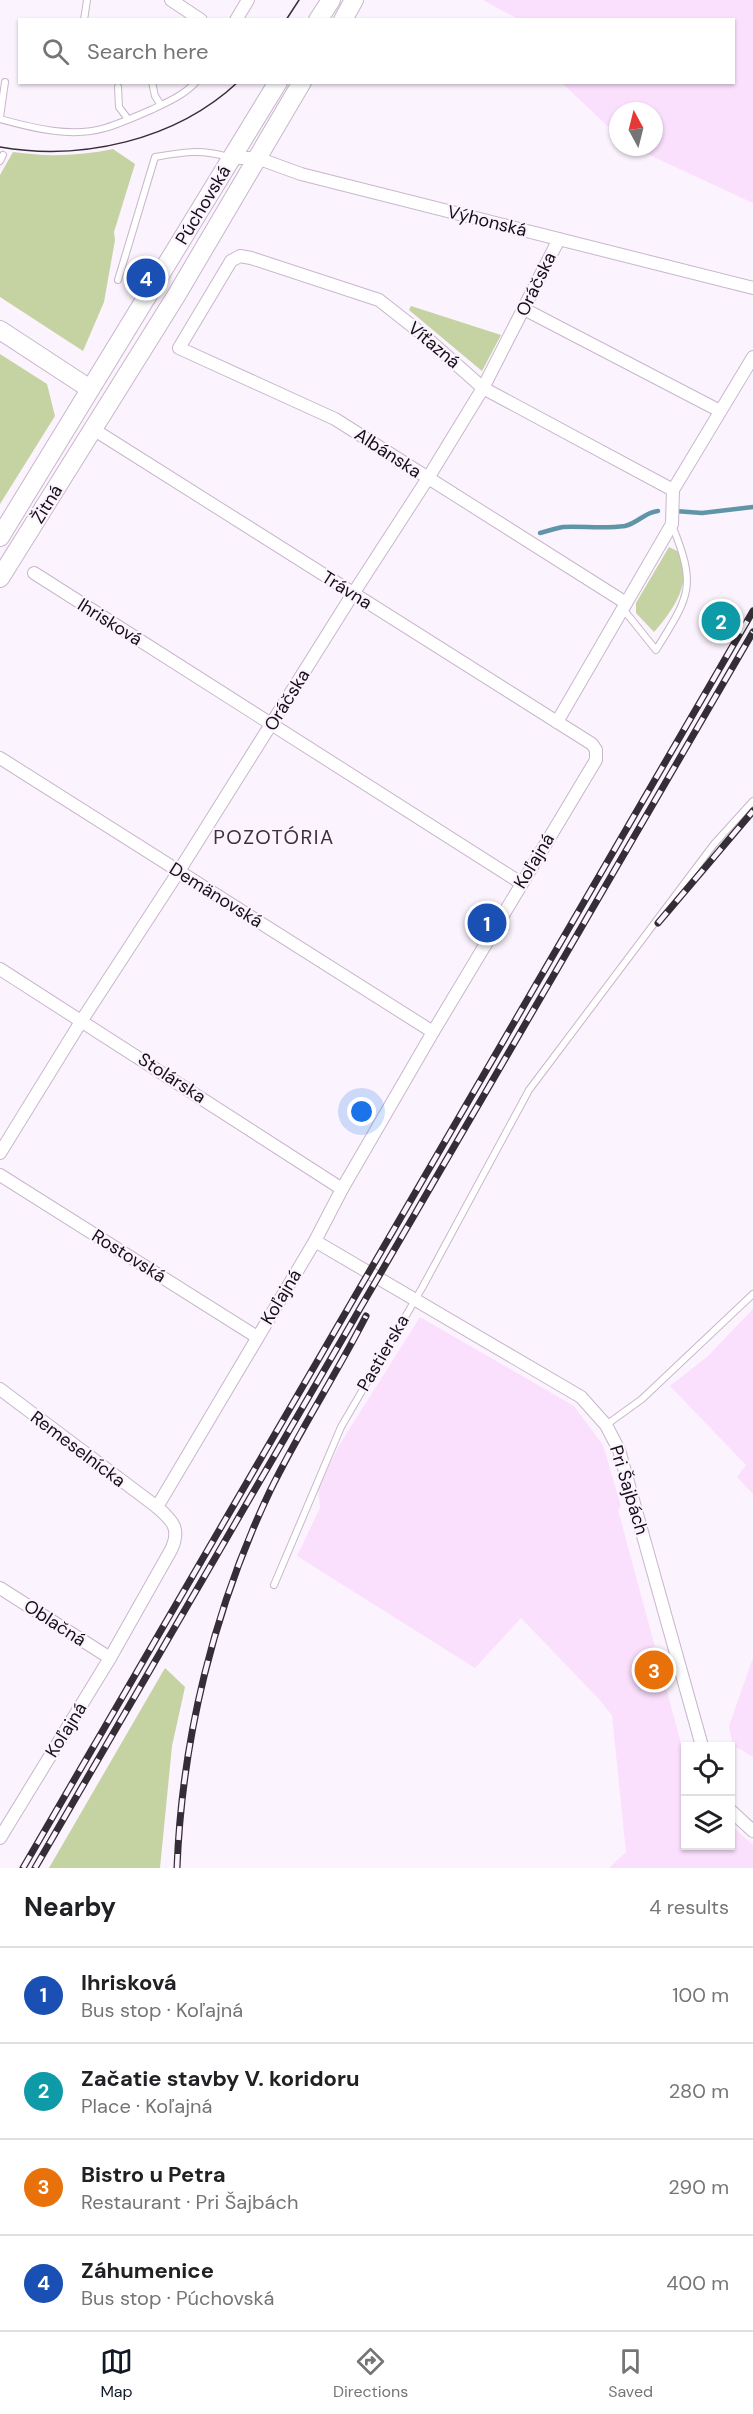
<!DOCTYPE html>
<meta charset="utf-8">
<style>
:root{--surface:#fff;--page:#f2f2f2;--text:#202124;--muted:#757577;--line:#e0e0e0;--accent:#111827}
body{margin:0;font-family:"DM Sans",sans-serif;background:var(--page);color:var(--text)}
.controls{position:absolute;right:18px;bottom:18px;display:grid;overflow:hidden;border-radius:0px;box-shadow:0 2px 4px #0004}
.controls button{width:54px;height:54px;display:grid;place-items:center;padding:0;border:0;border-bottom:2px solid var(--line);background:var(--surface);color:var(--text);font:30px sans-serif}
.compass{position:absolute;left:609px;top:102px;width:54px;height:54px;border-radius:50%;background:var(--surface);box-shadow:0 2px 4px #0004;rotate:353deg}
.you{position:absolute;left:362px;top:1112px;width:21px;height:21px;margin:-15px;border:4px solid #fff;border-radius:50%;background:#1a73e8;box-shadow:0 0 0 9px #1a73e833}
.badge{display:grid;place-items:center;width:39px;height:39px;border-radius:50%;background:var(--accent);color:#fff;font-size:20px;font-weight:700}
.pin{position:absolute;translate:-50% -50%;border:3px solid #fff;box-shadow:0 2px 6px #0006}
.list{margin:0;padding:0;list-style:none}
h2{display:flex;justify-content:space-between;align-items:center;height:78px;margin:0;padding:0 24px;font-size:26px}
h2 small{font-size:20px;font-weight:400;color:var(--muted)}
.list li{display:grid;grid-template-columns:39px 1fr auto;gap:18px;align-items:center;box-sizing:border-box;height:96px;padding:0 24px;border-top:2px solid var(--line)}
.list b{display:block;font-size:22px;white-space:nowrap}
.list p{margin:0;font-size:20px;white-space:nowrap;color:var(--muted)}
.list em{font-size:20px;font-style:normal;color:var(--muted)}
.icon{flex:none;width:33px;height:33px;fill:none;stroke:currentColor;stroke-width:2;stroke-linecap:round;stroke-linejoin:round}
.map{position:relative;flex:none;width:753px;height:1868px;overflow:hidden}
.search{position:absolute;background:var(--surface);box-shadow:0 2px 4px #0004;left:18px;right:18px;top:18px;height:66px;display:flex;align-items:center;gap:15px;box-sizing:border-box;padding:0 21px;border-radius:0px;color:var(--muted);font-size:22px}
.sheet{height:462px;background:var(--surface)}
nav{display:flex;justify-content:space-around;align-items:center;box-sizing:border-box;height:84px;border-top:2px solid var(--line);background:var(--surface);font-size:16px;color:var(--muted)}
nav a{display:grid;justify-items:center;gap:3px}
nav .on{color:var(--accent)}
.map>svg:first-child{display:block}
.built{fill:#fae0fd}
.green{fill:#c4d3a1}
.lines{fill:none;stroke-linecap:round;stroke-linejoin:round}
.stream{stroke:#6095a8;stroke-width:4.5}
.lane-casing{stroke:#c9b6cc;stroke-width:8}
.street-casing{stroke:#c9b6cc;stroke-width:14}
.secondary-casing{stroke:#c9b6cc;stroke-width:20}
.lane{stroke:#fff;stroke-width:6}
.street{stroke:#fff;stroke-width:12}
.secondary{stroke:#fff;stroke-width:18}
.tram{stroke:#362e37;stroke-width:1.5}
.rail-casing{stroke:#362e37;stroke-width:7}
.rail{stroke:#fbf3fd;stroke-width:4.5;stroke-dasharray:14;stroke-linecap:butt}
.labels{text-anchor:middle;stroke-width:4.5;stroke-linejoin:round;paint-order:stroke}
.street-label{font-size:18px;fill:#160f17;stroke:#fbf3fd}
.neighbourhood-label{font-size:20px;letter-spacing:1.5px;fill:#3d2e40;stroke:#fbf3fd}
</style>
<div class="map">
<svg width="753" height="1868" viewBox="0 0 753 1868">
<rect width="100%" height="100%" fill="#fbf3fd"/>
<g class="built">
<polygon points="483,0 753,0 753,203 632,147 654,147 654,111 618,111 618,136 562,83 734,82 734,20 518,19"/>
<polygon points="753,1309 753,1494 737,1477 746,1465 670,1386 707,1357"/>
<polygon points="420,1317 574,1406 603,1445 621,1506 618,1510 685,1758 686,1846 730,1846 731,1825 753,1845 753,1868 609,1868 626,1852 612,1715 596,1696 521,1618 475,1668 297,1556 320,1508 318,1488 340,1444"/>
<polygon points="753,1658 753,1757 733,1745 729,1726"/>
</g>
<g class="green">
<path d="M 113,149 L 135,164 L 114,232 L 115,240 L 104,302 L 83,351 L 0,297 L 0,175 L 13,152 C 46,157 80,156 113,149 Z"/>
<polygon points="411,306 501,335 482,371 409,310"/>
<polygon points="0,354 47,384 55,416 0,504"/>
<path d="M 669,547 L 679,552 C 693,582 674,609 654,632 L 636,613 L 636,603 Z"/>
<polygon points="165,1668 185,1687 172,1746 160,1868 49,1868"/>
</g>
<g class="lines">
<g class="stream">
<polyline points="675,511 702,513 753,507"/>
<path d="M 540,533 C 548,531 556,528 563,527 C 584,526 604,529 625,526 C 638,523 645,512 658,511"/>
</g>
<g class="lane-casing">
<g id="lane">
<polyline points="84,20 87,0"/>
<polyline points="152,82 155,96 161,105"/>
<polyline points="118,87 119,107 128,119"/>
<polyline points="0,117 5,82"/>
<path d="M 0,119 C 32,128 72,138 105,128 C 122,123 137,116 153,109 C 168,102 184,95 196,82"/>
<polyline points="0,161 3,155"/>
<path d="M 118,280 L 155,157 C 183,152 201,149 228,157"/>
<path d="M 623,609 L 656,650 C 690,595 697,587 672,525"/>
<polyline points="606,1425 642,1399 753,1294"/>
<polyline points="274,1585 341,1427 422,1288 529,1090 714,844 753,801"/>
</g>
</g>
<g class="street-casing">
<g id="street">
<polyline points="171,0 201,20"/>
<polyline points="236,20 248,0"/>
<polyline points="232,158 257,158 301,174 753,288"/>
<polyline points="524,309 720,411"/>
<polyline points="93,429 592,744 596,750 596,760 433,1032 342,1189 315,1241 157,1507"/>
<polyline points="34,573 521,883"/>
<polyline points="626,603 335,419 179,348 231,261 240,256 251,258 379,300 421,333 483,388 673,490"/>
<polyline points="557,722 672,524 673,490 753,357"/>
<polyline points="0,758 433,1032"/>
<polyline points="0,969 342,1189"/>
<polyline points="0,1153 82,1020 179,871 349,600 428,478 483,388 559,239"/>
<polyline points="0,1175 257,1337"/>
<polyline points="315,1241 581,1397 606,1425 619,1450 702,1746"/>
<path d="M 0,1389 L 157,1507 C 173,1521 181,1529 171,1550 L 110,1658 L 0,1838"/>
<polyline points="0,1588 110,1658"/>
<polyline points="730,1810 753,1831"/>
</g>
</g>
<g class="secondary-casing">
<g id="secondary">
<polyline points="318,20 331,0"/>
<polyline points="343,20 354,0"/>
<polyline points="0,330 90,389"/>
<polyline points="0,537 278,82"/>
<polyline points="0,578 176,296 302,82"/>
</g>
</g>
<use href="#lane" class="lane"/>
<use href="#street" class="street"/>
<use href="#secondary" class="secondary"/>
<g class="tram">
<polyline points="286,20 299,0"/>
<path d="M 0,147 C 81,161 175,141 238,82"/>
</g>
<g class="rail-casing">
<g id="rail">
<polyline points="658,923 753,811"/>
<polyline points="23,1868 753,611"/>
<polyline points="35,1868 753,632"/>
<path d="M 177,1868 C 182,1738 214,1609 270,1491 C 299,1431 336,1375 366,1316"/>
</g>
</g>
<use href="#rail" class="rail"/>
</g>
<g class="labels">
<g class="street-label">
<text transform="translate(203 205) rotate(-59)" y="6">Púchovská</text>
<text transform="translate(487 221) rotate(14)" y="6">Výhonská</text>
<text transform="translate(536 284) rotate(-64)" y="6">Oráčska</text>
<text transform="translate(434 345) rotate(40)" y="6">Víťazná</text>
<text transform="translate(388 453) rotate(33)" y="6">Albánska</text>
<text transform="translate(47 504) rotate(-58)" y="6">Žitná</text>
<text transform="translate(347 590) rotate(32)" y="6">Trávna</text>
<text transform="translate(110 622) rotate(32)" y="6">Ihrisková</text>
<text transform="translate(287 700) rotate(-58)" y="6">Oráčska</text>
<text transform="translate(534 861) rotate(-59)" y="6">Koľajná</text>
<text transform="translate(216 895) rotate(32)" y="6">Demänovská</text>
<text transform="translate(172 1078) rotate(33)" y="6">Stolárska</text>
<text transform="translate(129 1256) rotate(32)" y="6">Rostovská</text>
<text transform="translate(281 1297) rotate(-59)" y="6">Koľajná</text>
<text transform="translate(383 1353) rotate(-60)" y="6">Pastierska</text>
<text transform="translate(78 1449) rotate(37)" y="6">Remeselnícka</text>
<text transform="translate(629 1490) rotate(73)" y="6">Pri Šajbách</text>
<text transform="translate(55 1623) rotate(33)" y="6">Oblačná</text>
<text transform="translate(66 1730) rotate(-58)" y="6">Koľajná</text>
</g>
<g class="neighbourhood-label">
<text x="274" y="844">POZOTÓRIA</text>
</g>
</g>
</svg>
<div class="controls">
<button><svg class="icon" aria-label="locate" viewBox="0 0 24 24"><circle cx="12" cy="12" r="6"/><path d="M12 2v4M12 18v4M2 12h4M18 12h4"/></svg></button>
<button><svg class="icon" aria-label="layers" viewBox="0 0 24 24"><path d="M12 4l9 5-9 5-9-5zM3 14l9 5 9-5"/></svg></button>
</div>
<svg class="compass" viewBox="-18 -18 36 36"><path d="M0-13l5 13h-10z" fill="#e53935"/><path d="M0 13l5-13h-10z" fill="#757577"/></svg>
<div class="you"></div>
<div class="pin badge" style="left:487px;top:923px;background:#1a4fb4">1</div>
<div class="pin badge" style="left:721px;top:621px;background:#0f9aa8">2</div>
<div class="pin badge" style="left:654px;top:1670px;background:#e8710a">3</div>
<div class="pin badge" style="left:146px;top:278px;background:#1a4fb4">4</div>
<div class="search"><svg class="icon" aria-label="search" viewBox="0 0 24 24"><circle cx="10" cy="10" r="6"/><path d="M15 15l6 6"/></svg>Search here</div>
</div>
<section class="sheet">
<h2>Nearby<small>4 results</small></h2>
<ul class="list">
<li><span class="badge" style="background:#1a4fb4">1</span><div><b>Ihrisková</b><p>Bus stop · Koľajná</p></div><em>100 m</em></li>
<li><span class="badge" style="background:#0f9aa8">2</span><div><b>Začatie stavby V. koridoru</b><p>Place · Koľajná</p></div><em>280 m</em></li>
<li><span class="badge" style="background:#e8710a">3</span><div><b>Bistro u Petra</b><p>Restaurant · Pri Šajbách</p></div><em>290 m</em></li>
<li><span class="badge" style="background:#1a4fb4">4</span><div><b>Záhumenice</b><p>Bus stop · Púchovská</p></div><em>400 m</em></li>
</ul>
</section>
<nav>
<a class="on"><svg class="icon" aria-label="map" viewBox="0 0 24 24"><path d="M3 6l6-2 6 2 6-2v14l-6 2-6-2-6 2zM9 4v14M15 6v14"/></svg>Map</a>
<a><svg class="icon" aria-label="directions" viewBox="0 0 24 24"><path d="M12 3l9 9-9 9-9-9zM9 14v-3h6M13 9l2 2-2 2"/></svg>Directions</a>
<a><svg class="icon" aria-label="saved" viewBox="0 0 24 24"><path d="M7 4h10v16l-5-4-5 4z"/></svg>Saved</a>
</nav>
